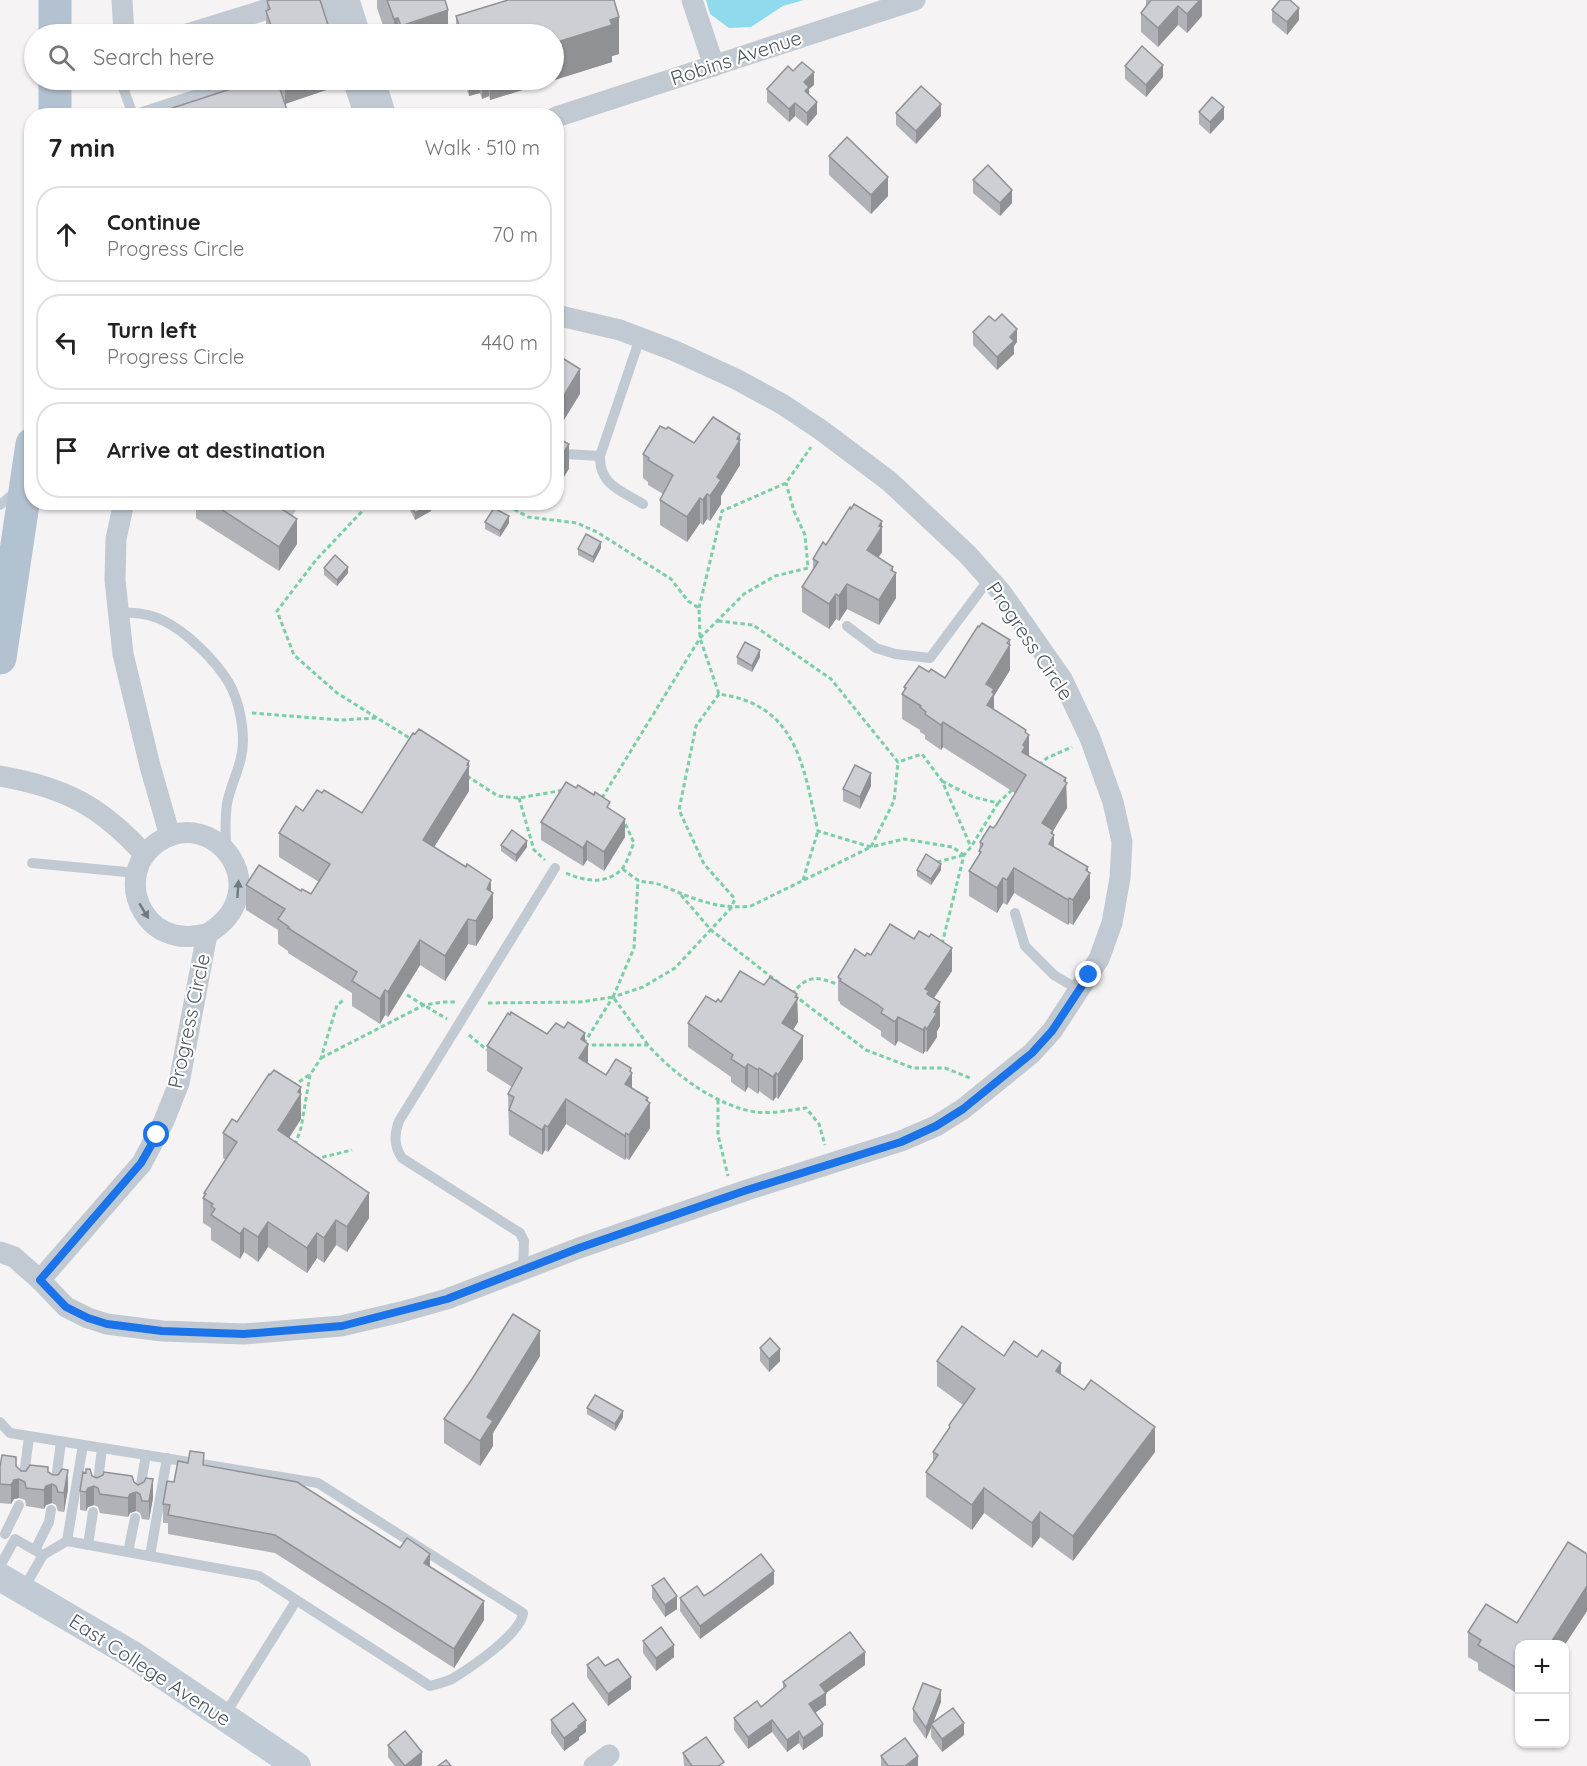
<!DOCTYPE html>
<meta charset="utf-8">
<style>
:root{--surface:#fff;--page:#f6f6f6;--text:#222;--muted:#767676;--line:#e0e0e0}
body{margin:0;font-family:Quicksand,sans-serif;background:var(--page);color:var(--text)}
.controls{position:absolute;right:18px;bottom:18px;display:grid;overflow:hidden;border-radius:12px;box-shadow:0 2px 4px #0004}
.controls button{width:54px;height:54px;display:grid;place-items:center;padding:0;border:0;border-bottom:2px solid var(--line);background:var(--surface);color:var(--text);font:30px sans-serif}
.stop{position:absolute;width:18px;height:18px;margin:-14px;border:4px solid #1a73e8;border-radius:50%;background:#fff}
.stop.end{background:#1a73e8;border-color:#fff;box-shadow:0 2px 6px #0008}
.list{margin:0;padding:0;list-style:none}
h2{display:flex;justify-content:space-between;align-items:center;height:78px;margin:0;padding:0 24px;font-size:26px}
h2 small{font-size:20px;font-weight:400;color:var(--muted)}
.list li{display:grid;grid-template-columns:39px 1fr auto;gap:18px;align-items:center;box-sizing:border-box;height:96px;margin:0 12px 12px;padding:0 12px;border:2px solid var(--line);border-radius:24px}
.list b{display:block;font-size:22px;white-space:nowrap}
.list p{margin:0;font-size:20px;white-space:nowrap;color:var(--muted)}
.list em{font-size:20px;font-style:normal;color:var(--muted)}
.icon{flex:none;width:33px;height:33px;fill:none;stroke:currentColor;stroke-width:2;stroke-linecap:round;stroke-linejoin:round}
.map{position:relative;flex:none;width:1587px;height:1766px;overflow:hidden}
.search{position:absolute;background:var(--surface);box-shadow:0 2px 4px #0004;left:24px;top:24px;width:540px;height:66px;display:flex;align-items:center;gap:15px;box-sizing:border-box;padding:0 21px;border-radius:33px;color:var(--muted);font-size:22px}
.panel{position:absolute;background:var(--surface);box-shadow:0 2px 4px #0004;left:24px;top:108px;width:540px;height:402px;border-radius:24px}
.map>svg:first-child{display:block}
.water{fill:#90daee}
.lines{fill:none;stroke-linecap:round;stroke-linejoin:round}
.path{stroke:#7ad0a6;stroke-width:3;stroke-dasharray:4.5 3;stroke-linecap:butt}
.service{stroke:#c1cad2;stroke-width:10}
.minor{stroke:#c1cad2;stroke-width:21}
.secondary{stroke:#c1cbd6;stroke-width:28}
.primary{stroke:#b3c2d1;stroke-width:33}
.wall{fill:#b0b2b7}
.shaded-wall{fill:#909195}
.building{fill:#cdcfd5;stroke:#909195;stroke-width:1.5}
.oneway{fill:#6e7983}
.route{stroke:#1a73e8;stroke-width:8}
.labels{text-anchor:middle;stroke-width:4.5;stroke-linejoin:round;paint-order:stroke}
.street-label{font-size:20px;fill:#4a5661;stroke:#fff}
</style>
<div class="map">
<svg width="1587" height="1766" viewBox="0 0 1587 1766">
<rect width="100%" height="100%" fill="#f5f3f3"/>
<polygon class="water" points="706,0 804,0 783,6 751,27 729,28 710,14"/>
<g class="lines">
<g class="path">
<polyline points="373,502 368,505 316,560 277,611 294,655 337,693 411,739"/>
<path d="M 501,502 L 528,517 L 577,523 L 597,532 L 671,579 L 688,601 L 699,608 L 700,638 L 719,694 C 798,705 803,766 818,831 L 871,847 L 904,839 L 952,847 L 964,855"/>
<polyline points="699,608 722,511 786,483 811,447"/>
<polyline points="718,621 753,625 831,679 898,762 922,754 942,781 971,847"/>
<path d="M 719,694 L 696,726 L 679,810 L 704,864 L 735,899 L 731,908 L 675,968 L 643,987 L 613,997 L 583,1045 L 648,1045 C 672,1073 718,1107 756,1112 C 772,1114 790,1110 806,1108 L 819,1124 L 825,1145"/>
<polyline points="252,713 340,720 377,718"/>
<polyline points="1039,765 1047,758 1072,747"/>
<polyline points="467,776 498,796 519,798 564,790"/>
<polyline points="942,781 973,797 998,803 1012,790"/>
<polyline points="519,798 534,850 545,860"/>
<polyline points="602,798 700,638 744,594 775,576 808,568 805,535 794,511 786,483"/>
<polyline points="937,862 964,855"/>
<path d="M 623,869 C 627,873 633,877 638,880 C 645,883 654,882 661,885 C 692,898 716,910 751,906 L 871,847 L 894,801 L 898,762"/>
<path d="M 566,873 C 584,881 605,885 621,870 C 627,864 630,851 634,843 L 624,821"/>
<polyline points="803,880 818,831"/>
<polyline points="681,895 711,930 779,983"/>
<polyline points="942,944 964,855 971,847 998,803"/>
<path d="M 792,994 C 808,975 815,976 837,984"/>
<polyline points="407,995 447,1019"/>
<polyline points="794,995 866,1050 913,1068 945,1068 970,1078"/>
<polyline points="613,997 634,948 638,880"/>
<polyline points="488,1003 580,1002 613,997 648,1045"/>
<polyline points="469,1035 487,1050"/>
<polyline points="321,1058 424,1005 444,1002 457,1002"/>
<polyline points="293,1086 309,1075"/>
<polyline points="718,1100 718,1135 728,1176"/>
<polyline points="295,1145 301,1128 310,1075 321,1058 337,1005 345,999"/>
<polyline points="315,1159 352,1150"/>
</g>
<g class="service">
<polyline points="123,80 122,85 133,115 234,82 233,80"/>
<path d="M 640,338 L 600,456 C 599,485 622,491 643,504"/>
<polyline points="565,454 600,456"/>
<polyline points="0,505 18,490"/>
<polyline points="280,524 296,502"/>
<path d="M 117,612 C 132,613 148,613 162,620 C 186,631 216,661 229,683 C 238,699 243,722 243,741 C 243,762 233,779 228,799 C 224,814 226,834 226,850"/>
<polyline points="847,626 876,648 895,654 930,658 989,579"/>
<polyline points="32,863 137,873"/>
<polyline points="1015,913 1025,946 1054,975 1079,990"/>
<path d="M 523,1270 L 524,1241 L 520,1233 L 402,1158 C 394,1146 394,1135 399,1121 L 555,868"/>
<path d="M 0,1422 L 10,1433 L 318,1483 L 523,1613 C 521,1634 470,1668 452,1679 C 446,1682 437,1684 430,1686 L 259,1576 L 67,1541 L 43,1555 L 15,1539 L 0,1566"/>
<polyline points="23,1483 29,1437"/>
<polyline points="55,1487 61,1442"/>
<polyline points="97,1489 102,1448"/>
<polyline points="139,1495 146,1455"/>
<polyline points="5,1534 19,1505"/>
<polyline points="67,1541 83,1445"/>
<polyline points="88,1545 93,1512"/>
<polyline points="35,1550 49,1522 51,1510"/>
<polyline points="128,1552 135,1518"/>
<polyline points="150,1556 167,1458"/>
<polyline points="24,1588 43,1555"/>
<polyline points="224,1716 296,1601"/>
</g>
<g class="minor">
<polyline points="122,0 124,34"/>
<polyline points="328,0 339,34"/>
<polyline points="349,0 360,34"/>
<polyline points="692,0 714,66"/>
<polyline points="187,34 297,0"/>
<polyline points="353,80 365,116"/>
<polyline points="375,80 386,116"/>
<polyline points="556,117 915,0"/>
<polyline points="124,502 116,539 115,580 123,654 150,766 170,836"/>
<path d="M 0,776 C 64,787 101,806 145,855"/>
<polyline points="0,1252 14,1257 40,1280 66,1307 88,1318 107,1324 162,1331 244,1334 341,1326 401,1312 447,1299 579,1248 747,1190 901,1141 936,1126 963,1109 1032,1053 1052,1031 1099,959 1112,923 1120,878 1122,842 1113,802 1090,738 1062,679 1001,592 968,555 889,481 821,430 782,404 736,379 675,351 620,330 556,315"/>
<path d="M 40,1280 L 142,1163 L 164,1121 L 179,1083 L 207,934 C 279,891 215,804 158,842 C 148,849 140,859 137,871 C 130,899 147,929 175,935 C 186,938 196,936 207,934"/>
<polyline points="594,1766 609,1755"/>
</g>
<polyline class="secondary" points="0,1577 133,1655 297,1766"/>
<g class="primary">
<polyline points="55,0 55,34"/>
<polyline points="55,80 55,116"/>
<polyline points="0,658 32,444"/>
</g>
</g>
<g class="wall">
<polygon points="377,0 445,0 448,34 386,34 377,8"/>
<polygon points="508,0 614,0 619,17 619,54 612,56 612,62 490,100 489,96 482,99 480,93 469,96 464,80 554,80 554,34 456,34 456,16"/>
<polygon points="1146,0 1202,0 1202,16 1187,33 1178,25 1158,47 1141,32 1141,13 1146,7"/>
<polygon points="267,1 331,34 266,34 266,11 267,10"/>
<polygon points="1272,10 1299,20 1287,35 1272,22"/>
<polygon points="1125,66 1163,77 1146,97 1125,79"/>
<polygon points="793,71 814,85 809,89 809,94 817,114 807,126 795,116 789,122 767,102 767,89"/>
<polygon points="275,80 332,80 332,88 285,104 259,84"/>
<polygon points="1199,112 1224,119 1210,134 1199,124"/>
<polygon points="896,113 941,116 916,144 896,125"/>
<polygon points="829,156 888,196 871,214 829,175"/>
<polygon points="973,180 1012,203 1000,216 973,193"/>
<polygon points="973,332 1017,342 1014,346 1014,354 997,370 973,345"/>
<polygon points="666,429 694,443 740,434 740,465 721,496 721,504 710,521 707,519 703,525 700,523 687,542 660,525 660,500 663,494 648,485 648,482 643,478 643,454"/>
<polygon points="196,502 286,502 282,509 297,544 279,571 196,518"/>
<polygon points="407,502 430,502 431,511 415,520 407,504"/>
<polygon points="882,521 882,552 878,558 893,571 896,598 879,625 847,609 839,621 836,619 829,629 802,612 802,587 813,570 813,559 826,545"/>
<polygon points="485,522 509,523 500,537 485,529"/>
<polygon points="601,548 593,563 578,555 578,549"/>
<polygon points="324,568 348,573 337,586 324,575"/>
<polygon points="1010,645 1010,670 994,696 994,709 1026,733 1029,756 1066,783 1067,808 1053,831 1054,847 1088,871 1090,898 1073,925 1069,923 1068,925 1014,893 1007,905 1003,903 997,913 969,896 969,871 979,855 980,842 996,825 1015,793 943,747 941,750 925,739 925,735 920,732 920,730 902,719 902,694 904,691 904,687 929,672 945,678"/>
<polygon points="737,657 760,657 752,672 737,664"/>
<polygon points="469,761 469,791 434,847 491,892 493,918 476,946 468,944 445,981 420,965 388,1017 385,1015 380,1024 352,1006 352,993 288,953 288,951 278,944 278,930 246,910 246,885 301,891 311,894 319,882 279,857 279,833 303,811 362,813"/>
<polygon points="871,786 860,809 843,801 843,789"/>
<polygon points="610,809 625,837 604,871 587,860 583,866 541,840 541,822"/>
<polygon points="501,845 527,847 516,862 501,851"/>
<polygon points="917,870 941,870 931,885 917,876"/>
<polygon points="914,939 952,971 934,998 940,1026 937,1031 937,1037 927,1052 925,1051 923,1054 898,1041 895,1046 881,1036 881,1031 878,1029 840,1004 840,1002 838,1001 838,977 865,956 871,955"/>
<polygon points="764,985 797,998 798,1022 793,1030 803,1059 778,1099 776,1097 773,1101 759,1091 758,1094 748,1087 745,1092 731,1082 731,1077 688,1047 688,1023 716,1002 721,1002"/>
<polygon points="510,1015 547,1034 585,1041 588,1064 606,1075 631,1072 632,1088 648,1102 650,1128 629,1160 626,1158 625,1160 566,1124 548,1152 545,1150 542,1155 509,1135 508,1094 512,1087 487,1071 487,1046"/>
<polygon points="270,1075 301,1087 301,1119 289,1138 369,1218 347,1252 336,1245 324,1263 317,1258 307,1273 268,1247 258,1262 244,1252 240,1259 211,1240 211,1228 203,1223 203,1198 204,1193 226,1160 223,1158 223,1133 237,1122"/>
<polygon points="760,1348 780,1361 769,1372 760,1361"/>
<polygon points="540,1356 493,1433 493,1446 480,1466 444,1443 444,1419"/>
<polygon points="1004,1356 1061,1374 1155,1452 1073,1561 1040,1537 1032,1548 984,1513 972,1530 926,1497 926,1472 933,1462 933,1452 949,1429 949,1425 963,1405 937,1386 937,1361"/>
<polygon points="587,1408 623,1417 615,1431 587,1414"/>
<polygon points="204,1465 430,1567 484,1620 454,1668 275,1553 168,1534 168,1523 163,1523 163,1504"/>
<polygon points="16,1466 21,1471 48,1472 68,1489 64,1512 58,1511 56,1505 52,1503 46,1505 44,1509 26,1506 25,1500 19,1498 14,1499 11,1504 0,1503 0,1467"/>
<polygon points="92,1476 97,1478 134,1482 153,1498 149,1520 142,1519 140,1513 136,1511 130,1513 128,1517 100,1513 98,1507 94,1505 88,1507 86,1511 80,1510 80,1491"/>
<polygon points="1587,1554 1587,1611 1564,1646 1564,1644 1520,1644 1520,1695 1478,1670 1478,1663 1468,1657 1468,1632 1517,1623"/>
<polygon points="774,1584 700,1639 680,1611 680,1598 704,1596"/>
<polygon points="652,1586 677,1609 665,1617 652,1598"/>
<polygon points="643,1641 674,1657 656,1671 643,1653"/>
<polygon points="587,1665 605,1666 631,1689 608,1706 587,1677"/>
<polygon points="865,1665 826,1693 826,1705 815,1713 823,1736 803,1750 799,1743 787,1752 772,1732 748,1749 734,1730 734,1718 761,1707 783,1689 783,1682"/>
<polygon points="941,1702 933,1723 964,1735 942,1752 931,1737 931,1728 926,1739 913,1721 913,1709"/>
<polygon points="551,1720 586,1732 579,1737 579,1740 564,1751 551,1733"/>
<polygon points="388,1745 422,1765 420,1766 395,1766 388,1757"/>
<polygon points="683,1753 724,1766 684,1766"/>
<polygon points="881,1756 918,1766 881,1766"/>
</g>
<g class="shaded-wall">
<polygon points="1200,0 1202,0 1202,16 1187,33 1187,14"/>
<polygon points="1178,6 1178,25 1158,47 1158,28"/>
<polygon points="1299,8 1299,20 1287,35 1287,22"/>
<polygon points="448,10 448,34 401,34 401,26"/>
<polygon points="619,17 619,54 612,56 612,62 490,100 490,80 554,80 554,43"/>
<polygon points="398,18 398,34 394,34 394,19"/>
<polygon points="1163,65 1163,77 1146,97 1146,85"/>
<polygon points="814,72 814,85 809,89 809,99 805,104 804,82"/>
<polygon points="285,80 332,80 332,88 285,104"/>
<polygon points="469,80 480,80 480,93 469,96"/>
<polygon points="482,80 489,80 489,96 482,99"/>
<polygon points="817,102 817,114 807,126 807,113"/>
<polygon points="795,103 795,116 789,122 789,109"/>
<polygon points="941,104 941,116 916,144 916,131"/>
<polygon points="1224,107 1224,119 1210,134 1210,122"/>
<polygon points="888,177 888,196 871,214 871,195"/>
<polygon points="1012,190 1012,203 1000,216 1000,203"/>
<polygon points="1017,329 1017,342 1014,346 1014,354 997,370 997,357 1010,337"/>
<polygon points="580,369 580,394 564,420 564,426 556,439 556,414 561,400"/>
<polygon points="740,434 740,465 721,496 721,504 710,521 710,496 717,477"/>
<polygon points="561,435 561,457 569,444 569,469 556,489 556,464 559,439"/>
<polygon points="707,494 707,519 703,525 703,500"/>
<polygon points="700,498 700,523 687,542 687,517"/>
<polygon points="271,502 286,502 274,520"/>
<polygon points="431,504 431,511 415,520 415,513"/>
<polygon points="509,516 509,523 500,537 500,531"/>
<polygon points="297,519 297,544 279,571 279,547"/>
<polygon points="882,521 882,552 867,575 867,550"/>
<polygon points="601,542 601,548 593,563 593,557"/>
<polygon points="348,567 348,573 337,586 337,580"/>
<polygon points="893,567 893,578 896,573 896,598 879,625 879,600"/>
<polygon points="847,584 847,609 839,621 839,596"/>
<polygon points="836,594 836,619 829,629 829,604"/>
<polygon points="1010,640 1010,670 994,696 994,714 987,707 986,684"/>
<polygon points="760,650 760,657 752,672 752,666"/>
<polygon points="943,722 943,747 941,750 941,725"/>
<polygon points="1026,730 1026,739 1029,735 1029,760 1025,766 1023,751 1023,745 1025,732"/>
<polygon points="469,761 469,791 423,865 423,840"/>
<polygon points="871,773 871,786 860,809 860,797"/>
<polygon points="1066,778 1067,808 1053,831 1053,836 1054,835 1054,860 1042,823"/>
<polygon points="625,819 625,837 604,871 604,852"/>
<polygon points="527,841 527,847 516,862 516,855"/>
<polygon points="587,841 587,860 583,866 583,848"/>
<polygon points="941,864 941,870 931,885 931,879"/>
<polygon points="1088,867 1088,876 1090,873 1090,898 1073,925 1073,900"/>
<polygon points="1014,868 1014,893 1007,905 1007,880"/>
<polygon points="1003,878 1003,903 997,913 997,888"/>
<polygon points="491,880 491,896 493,893 493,918 476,946 476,921"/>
<polygon points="1069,898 1069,923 1068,925 1068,900"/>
<polygon points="468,919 468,944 445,981 445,956"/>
<polygon points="420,940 420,965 388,1017 388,992"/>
<polygon points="952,948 952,971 929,1005 925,989"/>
<polygon points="385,990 385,1015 380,1024 380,999"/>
<polygon points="797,994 798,1022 782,1047 782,1023"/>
<polygon points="940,1002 940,1026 937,1031 937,1037 927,1052 927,1029 934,1012"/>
<polygon points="898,1017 898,1041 895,1046 895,1022"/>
<polygon points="925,1027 925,1051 923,1054 923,1030"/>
<polygon points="585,1033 585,1049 588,1044 588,1068 579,1058 581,1039"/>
<polygon points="803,1036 803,1059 778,1099 778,1075"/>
<polygon points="748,1064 748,1087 745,1092 745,1068"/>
<polygon points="631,1068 631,1074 632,1073 632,1098 625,1084"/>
<polygon points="759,1068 759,1091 758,1094 758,1070"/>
<polygon points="776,1073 776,1097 773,1101 773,1077"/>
<polygon points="301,1087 301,1119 278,1155 278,1130"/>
<polygon points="648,1098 648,1106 650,1103 650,1128 629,1160 629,1135"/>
<polygon points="566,1099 566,1124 548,1152 548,1127"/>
<polygon points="545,1125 545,1150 542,1155 542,1130"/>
<polygon points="626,1133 626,1158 625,1160 625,1136"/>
<polygon points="369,1193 369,1218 347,1252 347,1227"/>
<polygon points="336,1220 336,1245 324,1263 324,1238"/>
<polygon points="268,1222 268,1247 258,1262 258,1237"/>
<polygon points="244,1228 244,1252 240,1259 240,1234"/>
<polygon points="317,1233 317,1258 307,1273 307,1248"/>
<polygon points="540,1331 540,1356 493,1433 493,1446 480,1466 480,1441 487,1417"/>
<polygon points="780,1349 780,1361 769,1372 769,1359"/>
<polygon points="1061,1363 1061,1388 1056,1371"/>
<polygon points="623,1411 623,1417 615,1431 615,1424"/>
<polygon points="1155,1427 1155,1452 1073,1561 1073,1536"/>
<polygon points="68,1470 68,1489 64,1512 64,1493"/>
<polygon points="19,1479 19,1498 14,1499 11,1504 11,1485 14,1480"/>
<polygon points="153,1479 153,1498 149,1520 149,1501"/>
<polygon points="52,1484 52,1503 46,1505 44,1509 44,1490 46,1486"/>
<polygon points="94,1486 94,1505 88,1507 86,1511 86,1492 88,1488"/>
<polygon points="984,1488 984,1513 972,1530 972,1505"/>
<polygon points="136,1492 136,1511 130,1513 128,1517 128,1498 130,1494"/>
<polygon points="1040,1512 1040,1537 1032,1548 1032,1523"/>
<polygon points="430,1554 430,1573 424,1563"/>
<polygon points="774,1571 774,1584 700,1639 700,1626"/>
<polygon points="1587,1586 1587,1611 1564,1646 1564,1644 1550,1644"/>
<polygon points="677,1596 677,1609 665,1617 665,1605"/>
<polygon points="484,1601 484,1620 454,1668 454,1649"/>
<polygon points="674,1645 674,1657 656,1671 656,1658"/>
<polygon points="865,1652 865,1665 826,1693 826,1705 809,1717 809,1704 820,1685"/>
<polygon points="631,1677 631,1689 608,1706 608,1694"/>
<polygon points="941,1690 941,1702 932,1726 931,1724 931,1728 926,1739 926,1728"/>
<polygon points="586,1720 586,1732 579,1737 579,1740 564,1751 564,1738"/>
<polygon points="772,1720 772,1732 748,1749 748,1737"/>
<polygon points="964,1723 964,1735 942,1752 942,1739"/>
<polygon points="823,1724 823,1736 803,1750 803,1738"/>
<polygon points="799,1731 799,1743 787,1752 787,1740"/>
<polygon points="422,1752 422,1765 420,1766 405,1766"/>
<polygon points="918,1756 918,1766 905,1766"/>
</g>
<g class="building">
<polygon points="271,0 320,0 331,34 274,34 266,11 270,9 267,1"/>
<polygon points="387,0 445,0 448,10 401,26 398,18 394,19"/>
<polygon points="508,0 614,0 619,17 610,20 612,25 554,43 554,34 462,34 456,16"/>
<polygon points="1151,0 1200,0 1187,14 1178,6 1158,28 1141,13"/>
<polygon points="1280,0 1290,0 1299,8 1287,22 1272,10"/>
<polygon points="1142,46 1163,65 1146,85 1125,66"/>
<polygon points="802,62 814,72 804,82 809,87 805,91 817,102 807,113 795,103 789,109 767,89 788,66 793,71"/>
<polygon points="258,80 259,84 277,80 289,116 148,116"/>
<polygon points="921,86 941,104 916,131 896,113"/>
<polygon points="1212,97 1224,107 1210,122 1199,112"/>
<polygon points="847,137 888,177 871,195 829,156"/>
<polygon points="988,165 1012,190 1000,203 973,180"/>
<polygon points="1002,314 1017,329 1010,337 1014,341 997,357 973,332 989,316 995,321"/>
<polygon points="556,354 580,369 561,400 564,401 556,414"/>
<polygon points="713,417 740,434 737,439 740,440 717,477 721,480 710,496 707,494 703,500 700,498 687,517 660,500 673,475 648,460 649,458 643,454 660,426 666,429 668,427 694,443"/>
<polygon points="556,433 561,435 559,439 569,444 556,464"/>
<polygon points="210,502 271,502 297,519 279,547"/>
<polygon points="409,502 430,502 431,504 415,513"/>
<polygon points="854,504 882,521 879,526 882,527 867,550 893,567 891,570 896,573 879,600 847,584 839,596 836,594 829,604 802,587 818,562 813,559 823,542 826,545 850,507 851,509"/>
<polygon points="494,508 509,516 500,531 485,522"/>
<polygon points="586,534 601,542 593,557 578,549"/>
<polygon points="335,555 348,567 337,580 324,568"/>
<polygon points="982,623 1010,640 1007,643 1010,645 986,684 994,689 992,692 994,694 987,705 1026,730 1025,732 1029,735 1023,745 1025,747 1022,752 1066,778 1064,781 1067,783 1042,823 1053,830 1051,833 1054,835 1049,844 1088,867 1086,870 1090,873 1073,900 1069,898 1068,900 1014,868 1007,880 1003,878 997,888 969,871 981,852 979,851 983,844 980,842 990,826 993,828 996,825 1026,775 943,722 941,725 925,714 926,712 920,707 921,706 902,694 906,688 904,687 919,666 929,672 931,669 945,678 978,626 979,627"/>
<polygon points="745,642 760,650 752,666 737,657"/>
<polygon points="419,729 469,761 467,765 469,766 423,840 466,867 467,864 491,880 487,889 493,893 476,921 468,919 445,956 420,940 388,992 385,990 380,999 352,981 357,972 288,928 289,927 278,919 285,909 246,885 259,865 301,891 302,889 311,894 330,864 279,833 296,806 303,811 317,790 322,793 324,790 362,813 413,733 415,734"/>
<polygon points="855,765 871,773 860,797 843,789"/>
<polygon points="566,782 576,788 578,785 594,795 595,792 610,802 607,807 625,819 604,852 587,841 583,848 541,822"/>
<polygon points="512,830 527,841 516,855 501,845"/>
<polygon points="926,854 941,864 931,879 917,870"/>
<polygon points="890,924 914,939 919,931 929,937 931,934 952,948 925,989 929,991 927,994 940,1002 934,1012 937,1013 927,1029 925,1027 923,1030 898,1017 895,1022 881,1013 883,1009 878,1005 840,981 841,979 838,977 855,949 865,956 867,953 871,955"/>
<polygon points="740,971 764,985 770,977 797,994 795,997 798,998 782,1023 803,1036 778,1075 776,1073 773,1077 759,1068 758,1070 748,1064 745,1068 731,1059 733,1055 688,1023 706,996 716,1002 718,999 721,1002"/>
<polygon points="511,1012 547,1034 556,1023 564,1028 568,1022 585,1033 581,1039 588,1044 579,1058 606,1075 616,1059 631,1068 630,1071 632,1073 625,1084 648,1098 646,1100 650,1103 629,1135 626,1133 625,1136 566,1099 548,1127 545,1125 542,1130 509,1110 514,1097 508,1094 522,1068 487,1046 508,1013 510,1015"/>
<polygon points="274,1070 301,1087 298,1092 301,1094 278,1130 369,1193 347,1227 336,1220 324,1238 317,1233 307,1248 268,1222 258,1237 244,1228 240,1234 211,1215 215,1209 211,1206 213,1204 203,1198 206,1194 204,1193 237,1142 223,1133 232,1119 237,1122 269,1074 270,1075"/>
<polygon points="513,1314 540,1331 487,1417 493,1421 480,1441 444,1419 472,1379"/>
<polygon points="962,1326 1004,1356 1014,1341 1037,1357 1042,1350 1061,1363 1056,1371 1084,1390 1091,1380 1155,1427 1073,1536 1040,1512 1032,1523 984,1488 972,1505 926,1472 938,1455 933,1452 950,1427 949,1425 975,1389 937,1361"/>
<polygon points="770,1338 780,1349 769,1359 760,1348"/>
<polygon points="595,1395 623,1411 615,1424 587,1408"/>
<polygon points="190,1451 204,1453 203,1465 297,1482 400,1548 407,1538 422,1548 430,1554 424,1563 484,1601 454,1649 275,1535 168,1515 170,1505 163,1504 167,1481 174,1482 178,1461 188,1463"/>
<polygon points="2,1455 16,1457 16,1466 21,1471 26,1471 30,1465 48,1467 48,1472 53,1475 58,1475 62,1469 68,1470 64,1493 58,1492 56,1486 52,1484 46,1486 44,1490 26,1488 25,1482 19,1479 14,1480 11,1485 0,1484 0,1467"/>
<polygon points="86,1469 90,1469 92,1476 97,1478 103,1475 104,1472 132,1476 134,1482 138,1485 144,1482 146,1478 153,1479 149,1501 142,1501 140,1494 136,1492 130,1494 128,1498 100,1494 98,1488 94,1486 88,1488 86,1492 80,1491 83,1472 86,1473"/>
<polygon points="1568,1542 1587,1554 1587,1586 1550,1644 1520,1644 1520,1670 1478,1645 1481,1640 1468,1632 1486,1604 1517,1623"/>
<polygon points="761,1554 774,1571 700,1626 680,1598 697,1586 704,1596 712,1591"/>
<polygon points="664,1578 677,1596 665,1605 652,1586"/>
<polygon points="661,1627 674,1645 656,1658 643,1641"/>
<polygon points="850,1632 865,1652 820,1685 826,1693 809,1704 823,1724 803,1738 799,1731 787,1740 772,1720 748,1737 734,1718 757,1701 761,1707 786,1686 783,1682"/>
<polygon points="598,1657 605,1666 618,1659 631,1677 608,1694 587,1665"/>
<polygon points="923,1683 941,1690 926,1728 913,1709"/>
<polygon points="573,1703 586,1720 578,1726 579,1727 564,1738 551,1720"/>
<polygon points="953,1708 964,1723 942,1739 931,1724"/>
<polygon points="405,1731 422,1752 405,1766 388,1745"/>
<polygon points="706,1737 724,1762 718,1766 692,1766 683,1753"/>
<polygon points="905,1738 918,1756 905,1766 888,1766 881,1756"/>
<polygon points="446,1760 451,1766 438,1766"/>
</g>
<defs><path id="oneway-solid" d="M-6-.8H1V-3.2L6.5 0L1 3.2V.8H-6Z" transform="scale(1.5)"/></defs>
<g class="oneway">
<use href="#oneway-solid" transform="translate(238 889) rotate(-86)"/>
<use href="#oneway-solid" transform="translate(144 911) rotate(59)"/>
</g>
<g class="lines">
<polyline class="route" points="157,1135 141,1163 40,1280 66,1307 88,1318 107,1324 162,1331 244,1334 342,1326 447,1299 579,1248 747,1190 901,1142 936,1126 963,1109 1032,1053 1052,1031 1089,975"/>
</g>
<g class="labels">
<g class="street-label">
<text transform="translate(736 58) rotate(-18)" y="7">Robins Avenue</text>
<text transform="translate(1030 641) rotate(56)" y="7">Progress Circle</text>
<text transform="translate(189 1021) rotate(-78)" y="7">Progress Circle</text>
<text transform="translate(150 1670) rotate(33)" y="7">East College Avenue</text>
</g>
</g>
</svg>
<div class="controls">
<button>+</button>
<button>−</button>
</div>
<div class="stop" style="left:157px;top:1135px"></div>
<div class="stop end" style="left:1089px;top:975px"></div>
<div class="search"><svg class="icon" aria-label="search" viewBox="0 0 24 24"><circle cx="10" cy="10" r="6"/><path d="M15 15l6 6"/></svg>Search here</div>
<section class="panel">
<h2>7 min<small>Walk · 510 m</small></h2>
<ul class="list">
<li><svg class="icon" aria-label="ahead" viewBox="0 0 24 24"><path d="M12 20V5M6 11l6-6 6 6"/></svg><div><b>Continue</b><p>Progress Circle</p></div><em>70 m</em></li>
<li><svg class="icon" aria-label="left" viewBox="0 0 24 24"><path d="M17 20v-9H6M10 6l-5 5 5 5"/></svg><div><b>Turn left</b><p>Progress Circle</p></div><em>440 m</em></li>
<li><svg class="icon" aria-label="arrive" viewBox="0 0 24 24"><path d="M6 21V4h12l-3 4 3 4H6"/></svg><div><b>Arrive at destination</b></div></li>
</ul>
</section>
</div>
